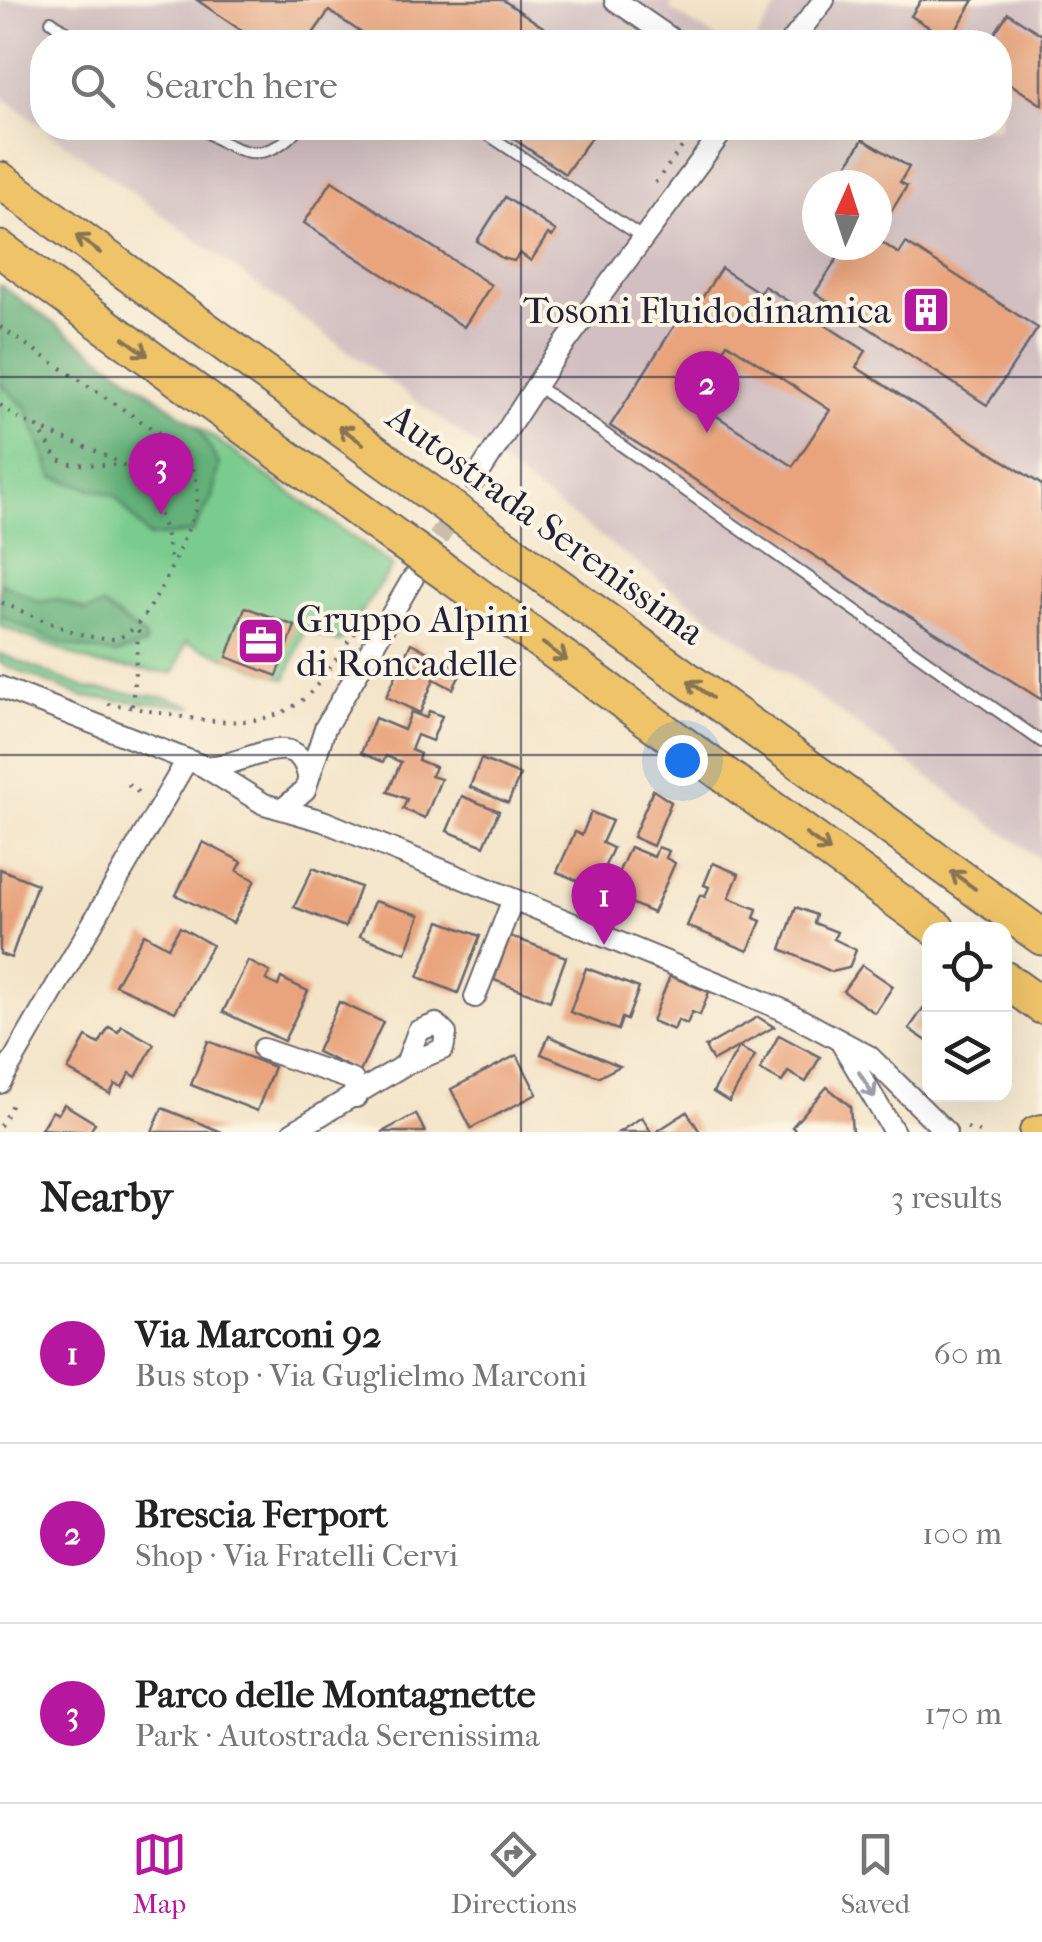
<!DOCTYPE html>
<meta charset="utf-8">
<style>
:root{--surface:#fff;--page:#f2f2f2;--text:#222;--muted:#767676;--line:#e0e0e0;--accent:#b5179e}
body{margin:0;font-family:"IM FELL French Canon",serif;background:var(--page);color:var(--text)}
.controls{position:absolute;right:30px;bottom:30px;display:grid;overflow:hidden;border-radius:20px;box-shadow:0 10px 40px #0002}
.controls button{width:90px;height:90px;display:grid;place-items:center;padding:0;border:0;border-bottom:2px solid var(--line);background:var(--surface);color:var(--text);font:50px sans-serif}
.compass{position:absolute;left:802px;top:170px;width:90px;height:90px;border-radius:50%;background:var(--surface);box-shadow:0 10px 40px #0002;rotate:3deg}
.you{position:absolute;left:682px;top:760px;width:35px;height:35px;margin:-25px;border:8px solid #fff;border-radius:50%;background:#1a73e8;box-shadow:0 0 0 15px #1a73e833}
.badge{display:grid;place-items:center;width:65px;height:65px;border-radius:50%;background:var(--accent);color:#fff;font-size:32px;font-weight:700}
.pin{position:absolute;translate:-50% -82px;filter:drop-shadow(0 2px 5px #0008)}
.pin::after{content:'';position:absolute;top:52px;width:35px;height:30px;background:inherit;clip-path:polygon(0 0,100% 0,50% 100%)}
.list{margin:0;padding:0;list-style:none}
h2{display:flex;justify-content:space-between;align-items:center;height:130px;margin:0;padding:0 40px;font-size:42px}
h2 small{font-size:32px;font-weight:400;color:var(--muted)}
.list li{display:grid;grid-template-columns:65px 1fr auto;gap:30px;align-items:center;box-sizing:border-box;height:180px;padding:0 40px;border-top:2px solid var(--line)}
.list b{display:block;font-size:38px;white-space:nowrap}
.list p{margin:0;font-size:32px;white-space:nowrap;color:var(--muted)}
.list em{font-size:32px;font-style:normal;color:var(--muted)}
.icon{flex:none;width:55px;height:55px;fill:none;stroke:currentColor;stroke-width:2;stroke-linecap:round;stroke-linejoin:round}
.map{position:relative;flex:none;width:1042px;height:1132px;overflow:hidden}
.search{position:absolute;background:var(--surface);box-shadow:0 10px 40px #0002;left:30px;right:30px;top:30px;height:110px;display:flex;align-items:center;gap:25px;box-sizing:border-box;padding:0 35px;border-radius:40px;color:var(--muted);font-size:38px}
.sheet{height:670px;background:var(--surface)}
nav{display:flex;justify-content:space-around;align-items:center;box-sizing:border-box;height:140px;border-top:2px solid var(--line);background:var(--surface);font-size:28px;color:var(--muted)}
nav a{display:grid;justify-items:center;gap:5px}
nav .on{color:var(--accent)}
.map>svg:first-child{display:block}
.industrial{fill:#d2bfc1;fill-rule:evenodd}
.green{fill:#7acc8e;stroke:#4e7764;stroke-width:2.5}
.forest{fill:#63b079;stroke:#42695a;stroke-width:2.5}
.building{fill:#e9a47d;fill-rule:evenodd}
.lines{fill:none;stroke-linecap:round;stroke-linejoin:round}
.minor-tunnel{stroke:#c9bdac;stroke-width:20;stroke-dasharray:20 10;stroke-linecap:butt}
.service-casing{stroke:#6b666c;stroke-width:14}
.minor-casing{stroke:#6b666c;stroke-width:24}
.primary-casing{stroke:#6b666c;stroke-width:34}
.motorway-casing{stroke:#6b666c;stroke-width:39}
.path{stroke:#6b666c;stroke-width:4;stroke-dasharray:2.5 8;stroke-linecap:butt}
.service{stroke:#fff;stroke-width:10}
.minor{stroke:#fff;stroke-width:20}
.primary{stroke:#efc469;stroke-width:30}
.motorway{stroke:#efc469;stroke-width:35}
.motorway-bridge-casing{stroke:#6b666c;stroke-width:39;stroke-linecap:butt}
.motorway-bridge{stroke:#efc469;stroke-width:35}
.oneway{stroke:#887352}
.oneway2{stroke:#9c9ca7}
.grid{fill:none;stroke:#22223b;stroke-width:2.5;stroke-opacity:0.55}
.labels{text-anchor:middle;stroke-width:8;stroke-linejoin:round;paint-order:stroke}
.poi-label{font-size:38px;fill:#22223b;stroke:#fcf5e5;text-anchor:end}
.street-label{font-size:38px;fill:#22223b;stroke:#fcf5e5}
</style>
<div class="map">
<svg width="1042" height="1132" viewBox="0 0 1042 1132">
<rect width="100%" height="100%" fill="#fcf5e5"/>
<filter id="ink" filterUnits="userSpaceOnUse"><feTurbulence type="fractalNoise" baseFrequency=".01" numOctaves="2"/><feDisplacementMap in="SourceGraphic" scale="20" xChannelSelector="R" yChannelSelector="G"/><feConvolveMatrix kernelMatrix="1 2 1 2 8 2 1 2 1" color-interpolation-filters="sRGB"/></filter>
<filter id="wash" filterUnits="userSpaceOnUse"><feTurbulence type="fractalNoise" baseFrequency=".0048" numOctaves="4" result="noise"/><feDisplacementMap in="SourceGraphic" scale="40" xChannelSelector="R" yChannelSelector="G"/><feGaussianBlur stdDeviation="2.25" result="paint"/><feColorMatrix in="noise" values="0 0 0 0 0 0 0 0 0 0 0 0 0 0 0 0 0 1.4 0 .05"/><feComposite in="paint" operator="in"/></filter>
<g filter="url(#wash)">
<rect width="100%" height="100%" fill="#f3e4c8"/>
<g class="industrial">
<polygon points="0,0 673,0 670,9 721,42 42,42 42,127 0,95"/>
<path d="M 781,0 L 1042,0 L 1042,861 L 44,128 L 1000,128 L 1000,42 L 755,42 ZM 817,185 L 877,185 L 877,245 L 817,245 Z"/>
</g>
<g class="green">
<polygon points="0,285 393,566 340,642 305,630 286,679 186,642 174,673 98,665 0,626"/>
<polygon points="0,654 88,689 169,698 194,707 84,697 0,663"/>
</g>
<g class="forest">
<polygon points="0,285 197,426 219,464 212,498 192,533 149,537 115,496 53,477 26,408 0,383"/>
<polygon points="0,582 40,602 57,599 86,611 103,606 145,637 145,645 116,654 91,650 57,642 0,616"/>
</g>
<g id="blocks">
<g class="building">
<polygon points="197,0 503,0 565,42 375,42 329,11 307,42 258,42"/>
<polygon points="921,0 974,0 950,40 911,16"/>
<polygon points="1008,13 1042,35 1042,105 1000,77 1000,42 989,42"/>
<polygon points="498,128 598,128 565,174"/>
<polygon points="863,139 909,167 900,182 907,186 889,215 877,215 877,185 835,185"/>
<polygon points="332,181 491,285 464,327 304,223"/>
<polygon points="505,197 556,231 552,237 548,234 531,261 520,253 514,261 502,258 477,241"/>
<polygon points="877,239 899,254 906,243 1038,328 987,405 815,293 846,245 877,245"/>
<path d="M 721,268 L 760,293 L 764,286 L 866,351 L 856,367 L 1042,485 L 1042,700 L 610,426 L 687,306 L 694,311 ZM 727,343 L 830,410 L 793,466 L 691,399 Z"/>
<polygon points="245,607 295,626 277,676 227,657"/>
<polygon points="411,643 462,671 453,689 434,679 420,713 386,697"/>
<polygon points="429,711 442,716 432,741 417,735 411,750 420,754 418,760 435,767 431,776 441,779 425,818 403,809 407,799 388,792 401,762 386,756 383,762 361,753 375,718 404,730 411,712 426,718"/>
<polygon points="481,759 520,775 508,803 470,787"/>
<polygon points="653,790 671,802 653,846 633,837"/>
<polygon points="462,796 499,811 484,846 447,831"/>
<polygon points="591,812 612,821 602,843 613,848 595,888 557,872 575,832 582,835"/>
<polygon points="203,842 242,862 237,871 255,880 233,923 176,895"/>
<polygon points="630,847 654,857 658,847 669,851 666,858 675,863 653,913 609,893"/>
<polygon points="713,863 739,874 729,898 757,909 754,918 761,921 748,951 687,926 700,895 705,897 709,887 704,885"/>
<polygon points="313,868 360,887 345,927 294,907"/>
<polygon points="0,869 37,884 11,958 0,954"/>
<polygon points="374,901 420,915 406,953 360,936"/>
<polygon points="796,907 816,915 814,923 837,932 834,939 856,950 849,968 832,972 781,949"/>
<polygon points="440,921 480,936 458,993 418,977"/>
<polygon points="180,927 212,945 175,1012 115,985 144,934 168,947"/>
<polygon points="510,936 566,957 550,1001 494,980"/>
<polygon points="248,961 270,972 266,980 278,986 281,978 308,991 284,1041 223,1012"/>
<polygon points="862,965 893,986 875,1013 843,991"/>
<polygon points="586,968 639,988 627,1020 622,1018 618,1030 570,1012"/>
<polygon points="670,976 709,992 700,1015 692,1012 687,1024 678,1020 674,1030 652,1021"/>
<polygon points="339,1002 383,1022 360,1072 317,1052"/>
<polygon points="924,1007 930,1011 930,1043 909,1029"/>
<polygon points="758,1017 774,1027 713,1061 705,1047"/>
<polygon points="122,1026 154,1044 136,1077 130,1073 122,1087 115,1084 110,1094 68,1070 86,1037 99,1044 109,1027 118,1032"/>
<polygon points="779,1035 820,1057 806,1082 788,1072 782,1082 760,1070"/>
<polygon points="549,1036 620,1066 599,1077 541,1054"/>
<polygon points="208,1041 274,1067 257,1111 191,1085"/>
<polygon points="739,1047 755,1056 729,1102 713,1092"/>
<polygon points="517,1055 537,1094 471,1128 451,1089"/>
<polygon points="827,1087 850,1106 852,1132 797,1132 792,1127"/>
<polygon points="64,1104 95,1123 90,1132 41,1129 52,1111 58,1114"/>
<polygon points="162,1108 222,1132 152,1132"/>
<polygon points="687,1112 700,1132 656,1132 662,1128"/>
<polygon points="416,1114 425,1132 382,1132"/>
<polygon points="642,1117 651,1132 619,1132"/>
</g>
</g>
</g>
<g filter="url(#ink)">
<use href="#blocks" fill-opacity="0" stroke="#6b666c" stroke-width="2.5"/>
<g class="lines">
<polyline class="minor-tunnel" points="422,564 474,481"/>
<g class="service-casing">
<g id="service">
<polyline points="51,21 81,42"/>
<path d="M 201,128 C 236,153 265,167 298,128"/>
<polyline points="478,128 642,237"/>
<polyline points="537,386 1042,742"/>
</g>
</g>
<g class="minor-casing">
<g id="minor">
<polyline points="615,0 676,42"/>
<polyline points="791,42 824,0"/>
<polyline points="474,481 552,361 725,128"/>
<polyline points="0,687 203,766 264,804 323,821 781,1009 869,1056 946,1132"/>
<path d="M 205,766 C 241,770 296,721 308,776"/>
<polyline points="285,807 305,790 325,728 413,578"/>
<polyline points="475,997 513,899"/>
<polygon points="436,1024 446,1034 443,1049 406,1064 418,1031"/>
<polyline points="840,1041 894,1132"/>
<polyline points="263,1049 353,1080 356,1097"/>
<polyline points="0,1083 187,760"/>
<polyline points="293,1132 406,1064"/>
</g>
</g>
<g class="primary-casing">
<polyline id="primary" points="1035,1132 1042,1130"/>
</g>
<g class="motorway-casing">
<g id="motorway">
<polyline points="0,180 430,493"/>
<polyline points="0,249 397,538"/>
<polyline points="481,530 1042,937"/>
<polyline points="448,574 937,929"/>
<polyline points="1004,979 1042,1006"/>
</g>
</g>
<g class="path">
<polyline points="702,42 705,39 711,42"/>
<polyline points="655,183 685,143"/>
<path d="M 0,327 L 181,448 C 196,468 200,484 196,510 C 182,541 151,630 117,638 C 91,645 26,612 0,602"/>
<path d="M 0,405 C 77,464 152,432 170,558"/>
<polyline points="37,426 58,460 72,464 171,467 176,462 168,440"/>
<path d="M 108,704 C 169,711 258,745 309,694 C 326,676 340,652 355,632"/>
<polyline points="132,706 139,626"/>
<polyline points="128,784 144,797"/>
<polyline points="0,1126 15,1099"/>
<polyline points="967,1128 979,1132"/>
</g>
<use href="#service" class="service"/>
<use href="#minor" class="minor"/>
<use href="#primary" class="primary"/>
<use href="#motorway" class="motorway"/>
<g class="motorway-bridge-casing">
<g id="motorway-bridge">
<polyline points="430,493 481,530"/>
<polyline points="397,538 448,574"/>
</g>
</g>
<use href="#motorway-bridge" class="motorway-bridge"/>
</g>
<defs><path id="oneway-shaft" d="M-6 0H5M1.5-3L5.5 0L1.5 3" fill="none" stroke-width="1.6" stroke-linecap="round" stroke-linejoin="round" transform="scale(2.5)"/></defs>
<g class="oneway">
<use href="#oneway-shaft" transform="translate(88 244) rotate(-144)"/>
<use href="#oneway-shaft" transform="translate(136 347) rotate(36)"/>
<use href="#oneway-shaft" transform="translate(351 435) rotate(-144)"/>
<use href="#oneway-shaft" transform="translate(555 652) rotate(36)"/>
<use href="#oneway-shaft" transform="translate(700 689) rotate(-144)"/>
<use href="#oneway-shaft" transform="translate(818 843) rotate(36)"/>
<use href="#oneway-shaft" transform="translate(963 880) rotate(-144)"/>
</g>
<use class="oneway2" href="#oneway-shaft" transform="translate(867 1085) rotate(58)"/>
</g>
<path class="grid" d="M 521,0 L 521,42M 521,128 L 521,1132M 0,377 L 1042,377M 0,755 L 1042,755"/>
<defs>
<g id="building-square" transform="scale(2.5)"><rect x="-9" y="-9" width="18" height="18" rx="4" fill="#b5179e" stroke="#fcf5e5"/><path d="M-4-6H4V6H1V3H-1V6H-4ZM-2.5-4.3h1.7v1.8h-1.7ZM.8-4.3h1.7v1.8H.8ZM-2.5-1h1.7V.8h-1.7ZM.8-1h1.7V.8H.8Z" fill="#fff"/></g>
<g id="office-square" transform="scale(2.5)"><rect x="-9" y="-9" width="18" height="18" rx="4" fill="#b5179e" stroke="#fcf5e5"/><path d="M-6-3h4V-5.5h4V-3h4V5H-6ZM-1-4.5V-3h2v-1.5ZM-6 0V1H6V0Z" fill="#fff"/></g>
</defs>
<g fill-rule="evenodd">
<use href="#building-square" x="926" y="310"/>
<use href="#office-square" x="261" y="641"/>
</g>
<g class="labels">
<g class="poi-label">
<text x="891" y="323">Tosoni Fluidodinamica</text>
<text x="296" y="632" text-anchor="start">Gruppo Alpini<tspan x="296" dy="44">di Roncadelle</tspan></text>
</g>
<g class="street-label">
<text transform="translate(546 524) rotate(36)" y="13">Autostrada Serenissima</text>
</g>
</g>
</svg>
<div class="controls">
<button><svg class="icon" aria-label="locate" viewBox="0 0 24 24"><circle cx="12" cy="12" r="6"/><path d="M12 2v4M12 18v4M2 12h4M18 12h4"/></svg></button>
<button><svg class="icon" aria-label="layers" viewBox="0 0 24 24"><path d="M12 4l9 5-9 5-9-5zM3 14l9 5 9-5"/></svg></button>
</div>
<svg class="compass" viewBox="-18 -18 36 36"><path d="M0-13l5 13h-10z" fill="#e53935"/><path d="M0 13l5-13h-10z" fill="#767676"/></svg>
<div class="you"></div>
<div class="pin badge" style="left:604px;top:945px">1</div>
<div class="pin badge" style="left:707px;top:433px">2</div>
<div class="pin badge" style="left:161px;top:515px">3</div>
<div class="search"><svg class="icon" aria-label="search" viewBox="0 0 24 24"><circle cx="10" cy="10" r="6"/><path d="M15 15l6 6"/></svg>Search here</div>
</div>
<section class="sheet">
<h2>Nearby<small>3 results</small></h2>
<ul class="list">
<li><span class="badge">1</span><div><b>Via Marconi 92</b><p>Bus stop · Via Guglielmo Marconi</p></div><em>60 m</em></li>
<li><span class="badge">2</span><div><b>Brescia Ferport</b><p>Shop · Via Fratelli Cervi</p></div><em>100 m</em></li>
<li><span class="badge">3</span><div><b>Parco delle Montagnette</b><p>Park · Autostrada Serenissima</p></div><em>170 m</em></li>
</ul>
</section>
<nav>
<a class="on"><svg class="icon" aria-label="map" viewBox="0 0 24 24"><path d="M3 6l6-2 6 2 6-2v14l-6 2-6-2-6 2zM9 4v14M15 6v14"/></svg>Map</a>
<a><svg class="icon" aria-label="directions" viewBox="0 0 24 24"><path d="M12 3l9 9-9 9-9-9zM9 14v-3h6M13 9l2 2-2 2"/></svg>Directions</a>
<a><svg class="icon" aria-label="saved" viewBox="0 0 24 24"><path d="M7 4h10v16l-5-4-5 4z"/></svg>Saved</a>
</nav>
